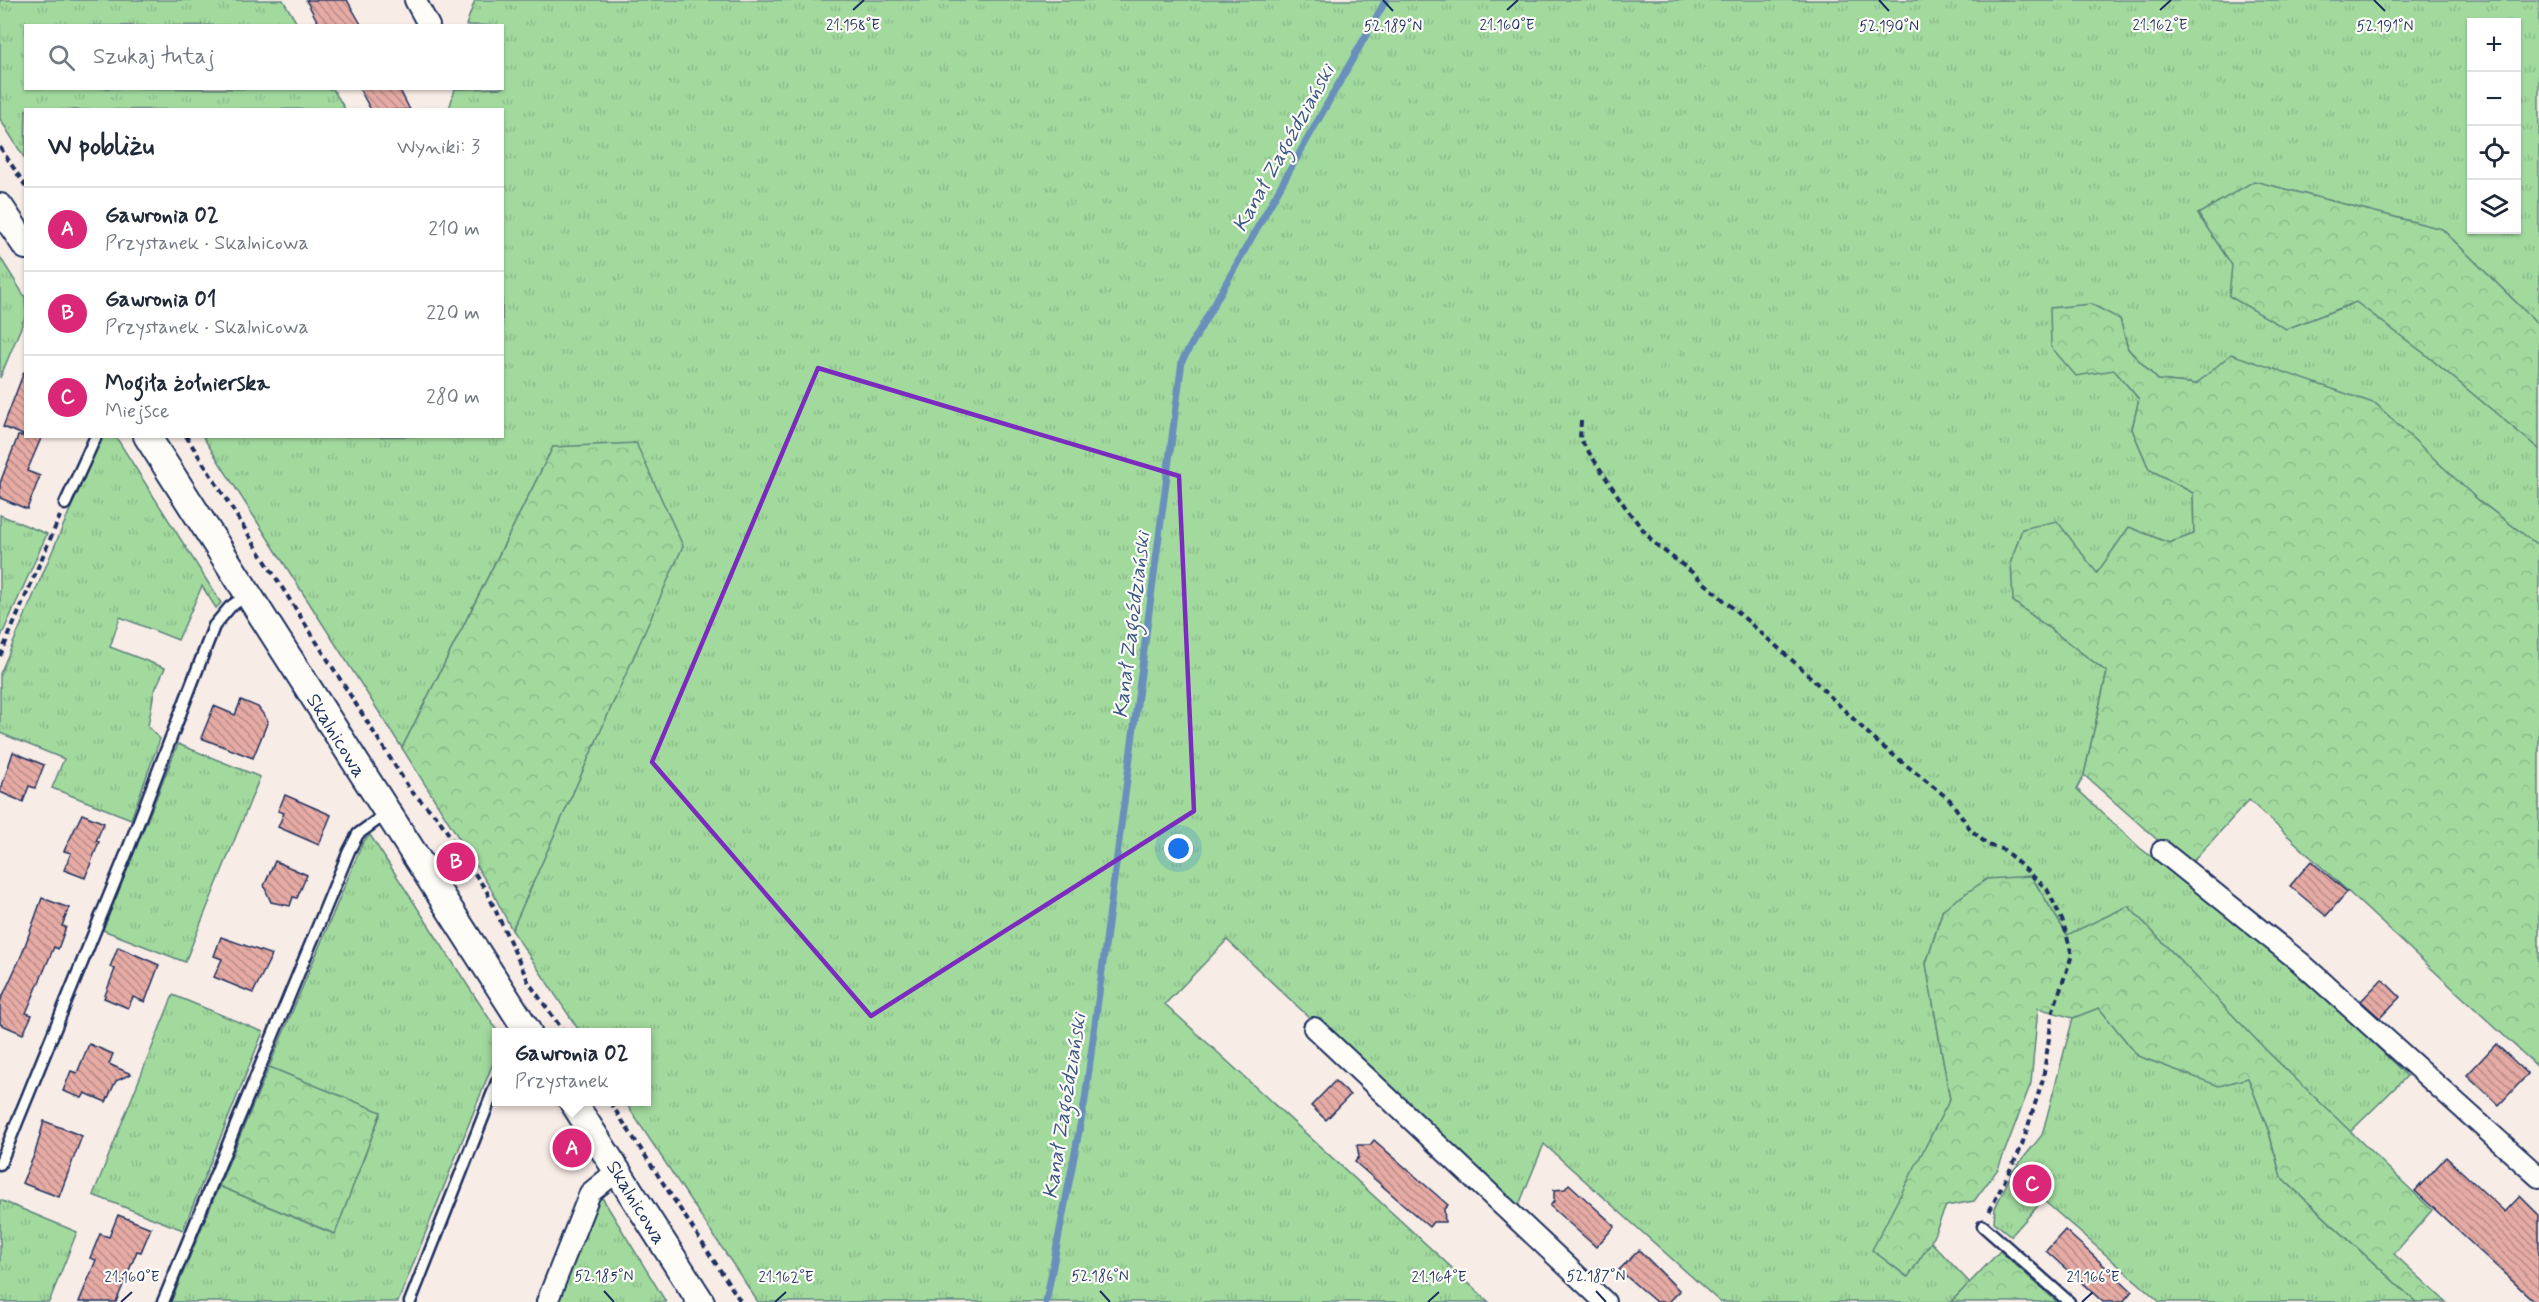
<!DOCTYPE html>
<html lang="pl">
<meta charset="utf-8">
<style>
:root{--surface:#fff;--page:#f2f2f3;--text:#1f2937;--muted:#747a83;--line:#e0e1e3;--accent:#db2777}
body{margin:0;font-family:Mynerve,sans-serif;background:var(--page);color:var(--text)}
.controls{position:absolute;right:18px;top:18px;display:grid;overflow:hidden;border-radius:0px;box-shadow:0 2px 4px #0004}
.controls button{width:54px;height:54px;display:grid;place-items:center;padding:0;border:0;border-bottom:2px solid var(--line);background:var(--surface);color:var(--text);font:30px sans-serif}
.you{position:absolute;left:1179px;top:849px;width:21px;height:21px;margin:-15px;border:4px solid #fff;border-radius:50%;background:#1a73e8;box-shadow:0 0 0 9px #1a73e833}
.badge{display:grid;place-items:center;width:39px;height:39px;border-radius:50%;background:var(--accent);color:#fff;font-size:20px;font-weight:700}
.pin{position:absolute;translate:-50% -50%;border:3px solid #fff;box-shadow:0 2px 6px #0006}
.popup{position:absolute;left:492px;top:1028px;width:159px;height:78px;box-sizing:border-box;display:grid;place-content:center;border-radius:0px;background:var(--surface);filter:drop-shadow(0 2px 4px #0005);font-size:20px;white-space:nowrap;color:var(--muted)}
.popup b{font-size:22px;color:var(--text)}
.popup::after{content:'';position:absolute;left:50%;top:100%;margin-left:-12px;border:12px solid transparent;border-top-color:var(--surface)}
.list{margin:0;padding:0;list-style:none}
h2{display:flex;justify-content:space-between;align-items:center;height:78px;margin:0;padding:0 24px;font-size:26px}
h2 small{font-size:20px;font-weight:400;color:var(--muted)}
.list li{display:grid;grid-template-columns:39px 1fr auto;gap:18px;align-items:center;box-sizing:border-box;height:84px;padding:0 24px;border-top:2px solid var(--line)}
.list b{display:block;font-size:22px;white-space:nowrap}
.list p{margin:0;font-size:20px;white-space:nowrap;color:var(--muted)}
.list em{font-size:20px;font-style:normal;color:var(--muted)}
.icon{flex:none;width:33px;height:33px;fill:none;stroke:currentColor;stroke-width:2;stroke-linecap:round;stroke-linejoin:round}
.map{position:relative;flex:none;width:2539px;height:1302px;overflow:hidden}
.search{position:absolute;background:var(--surface);box-shadow:0 2px 4px #0004;left:24px;top:24px;width:480px;height:66px;display:flex;align-items:center;gap:15px;box-sizing:border-box;padding:0 21px;border-radius:0px;color:var(--muted);font-size:22px}
.panel{position:absolute;background:var(--surface);box-shadow:0 2px 4px #0004;left:24px;top:108px;width:480px;height:330px;border-radius:0px}
.map>svg:first-child{display:block}
.grass{fill:url(#grass-tufts);stroke:#5e847e;stroke-width:1.5;fill-rule:evenodd}
.forest{fill:url(#forest-crowns);stroke:#5e847e;stroke-width:1.5}
.lines{fill:none;stroke-linecap:round;stroke-linejoin:round}
.stream{stroke:#6790bb;stroke-width:7}
.building{fill:url(#building-back-hatch);stroke:#1b2f5e;stroke-width:1.5}
.service-casing{stroke:#1b2f5e;stroke-width:15}
.minor-casing{stroke:#1b2f5e;stroke-width:24}
.tertiary-casing{stroke:#1b2f5e;stroke-width:30}
.path{stroke:#1b2f5e;stroke-width:4;stroke-dasharray:6 4.5;stroke-linecap:butt}
.service{stroke:#fdfcf7;stroke-width:10}
.minor{stroke:#fdfcf7;stroke-width:20}
.tertiary{stroke:#fdfcf7;stroke-width:26}
.marked{fill:none;stroke:#7b2cbf;stroke-width:4.5;stroke-linejoin:round}
.ticks{fill:none;stroke:#1b2f5e;stroke-width:2}
.labels{text-anchor:middle;stroke-width:4.5;stroke-linejoin:round;paint-order:stroke}
.street-label{font-size:20px;fill:#1b2f5e;stroke:#fdfcf7}
.water-label{font-size:21px;font-style:italic;fill:#3b5785;stroke:#fdfcf7}
.ticks-label{font-size:15px;text-anchor:middle;fill:#1b2f5e;stroke:#fdfcf7;stroke-width:4.5;stroke-linejoin:round;paint-order:stroke}
</style>
<div class="map">
<svg width="2539" height="1302" viewBox="0 0 2539 1302">
<defs>
<pattern id="grass-tufts" width="24" height="20" patternUnits="userSpaceOnUse" patternTransform="scale(1.5)"><rect width="24" height="20" fill="#a2da9e"/><path d="M3 7l-1-3M5 7V3M7 7l1-3M15 17l-1-3M17 17v-4M19 17l1-3" fill="none" stroke="#8bbb8a"/></pattern>
<pattern id="forest-crowns" width="20" height="18" patternUnits="userSpaceOnUse" patternTransform="scale(1.5)"><rect width="20" height="18" fill="#a2da9e"/><path d="M2 6a3 3 0 1 1 6 0M12 15a3 3 0 1 1 6 0" fill="none" stroke="#8bbb8a"/></pattern>
<pattern id="building-back-hatch" width="6" height="6" patternUnits="userSpaceOnUse" patternTransform="scale(1.5)"><rect width="6" height="6" fill="#e6aba4"/><path d="M-1 5l2 2M0 0l6 6M5-1l2 2" fill="none" stroke="#ba8c89"/></pattern>
</defs>
<rect width="100%" height="100%" fill="#f8ece6"/>
<filter id="ink" filterUnits="userSpaceOnUse"><feTurbulence type="fractalNoise" baseFrequency=".0167" numOctaves="2"/><feDisplacementMap in="SourceGraphic" scale="12" xChannelSelector="R" yChannelSelector="G"/><feConvolveMatrix kernelMatrix="1 2 1 2 8 2 1 2 1" color-interpolation-filters="sRGB"/></filter>
<g filter="url(#ink)">
<g class="grass">
<polygon points="0,0 283,0 298,25 26,26 26,88 333,89 345,109 26,110 25,159 0,119"/>
<path d="M 475,0 L 2539,0 L 2539,325 L 2442,229 L 2198,214 L 2232,265 L 2286,329 L 2356,302 L 2425,354 L 2539,449 L 2539,546 L 2477,499 L 2196,384 L 2158,380 L 2128,349 L 2120,319 L 2114,370 L 2139,399 L 2132,429 L 2149,469 L 2193,493 L 2194,534 L 2169,543 L 2129,528 L 2097,574 L 2013,601 L 2107,672 L 2084,775 L 2077,789 L 2140,848 L 2295,966 L 2407,1076 L 2349,1133 L 2270,1054 L 2067,935 L 2031,876 L 1943,909 L 1926,963 L 1950,1099 L 1873,1250 L 1907,1277 L 1931,1242 L 1970,1283 L 1951,1302 L 1720,1302 L 1544,1144 L 1516,1212 L 1227,940 L 1165,1004 L 1489,1302 L 758,1302 L 625,1102 L 647,1102 L 647,1032 L 580,1032 L 512,930 L 682,546 L 553,447 L 402,748 L 203,437 L 502,436 L 502,110 L 449,109 L 455,89 L 502,88 L 502,26 L 466,25 ZM 2472,22 L 2516,22 L 2516,230 L 2472,230 Z"/>
<polygon points="0,257 25,297 26,315 0,378"/>
<polygon points="101,437 116,437 221,603 216,608 202,586 178,640 120,617 110,647 165,668 154,692 148,726 160,739 131,819 52,788 64,759 0,733 0,674"/>
<polygon points="0,515 47,534 0,639"/>
<polygon points="178,744 260,777 185,962 103,930"/>
<polygon points="370,835 498,1032 497,1053 398,1302 171,1302 219,1186 334,1234 381,1113 269,1067 363,842"/>
<polygon points="173,995 263,1032 183,1230 93,1195"/>
<polygon points="2099,1007 2138,1056 2248,1077 2269,1132 2281,1177 2416,1302 2160,1302 2043,1200 2011,1236 1994,1222 1995,1208 2013,1171 2042,1135 2073,1018"/>
<polygon points="598,1191 666,1302 556,1302"/>
<polygon points="0,1200 77,1232 49,1302 0,1302"/>
</g>
<g class="forest">
<polygon points="2254,181 2442,229 2539,325 2539,449 2425,354 2356,302 2286,329 2229,296 2232,265 2198,214"/>
<polygon points="2091,304 2120,319 2128,349 2158,380 2196,384 2231,354 2376,404 2477,499 2539,546 2539,1068 2249,800 2188,867 2084,775 2107,672 2013,601 2011,561 2022,529 2057,521 2097,573 2129,527 2169,543 2194,534 2193,493 2149,469 2132,429 2139,399 2114,370 2076,376 2051,347 2050,308"/>
<polygon points="636,443 683,546 512,930 491,889 402,748 553,447"/>
<polygon points="2031,876 2067,935 2128,906 2270,1054 2432,1210 2394,1254 2446,1302 2416,1302 2281,1177 2269,1132 2248,1078 2219,1086 2138,1056 2099,1008 2073,1018 2038,1008 2031,1083 1998,1169 1974,1201 1946,1206 1931,1242 1908,1277 1872,1250 1950,1099 1926,964 1943,909 1987,879"/>
<polygon points="269,1067 381,1112 335,1234 219,1186"/>
<polygon points="2000,1251 2057,1302 1951,1302"/>
</g>
<g class="lines">
<polyline class="stream" points="1046,1302 1085,1100 1182,361 1386,0"/>
</g>
<g class="building">
<polygon points="306,0 347,0 362,26 320,26"/>
<polygon points="359,88 399,88 410,110 371,110"/>
<polygon points="24,372 26,372 26,436 3,427"/>
<polygon points="18,436 42,436 27,471 40,476 27,509 0,498 0,483"/>
<polygon points="241,700 258,707 268,721 253,758 201,738 214,706 235,715"/>
<polygon points="13,752 44,765 35,788 29,786 23,802 0,792"/>
<polygon points="285,795 331,815 319,845 278,827 284,813 278,811"/>
<polygon points="82,814 104,823 96,841 99,842 85,878 64,870 71,853 64,851"/>
<polygon points="275,861 307,875 297,898 293,897 290,906 271,902 264,886"/>
<polygon points="2311,861 2347,892 2326,916 2290,886"/>
<polygon points="42,898 69,908 62,926 66,927 58,949 54,947 26,1013 32,1015 23,1034 0,1024 0,1002 22,954"/>
<polygon points="221,937 272,955 253,993 214,977 222,959 214,956"/>
<polygon points="118,947 159,965 145,1002 133,997 128,1008 104,998 115,969 110,967"/>
<polygon points="2382,979 2400,997 2380,1018 2361,1001"/>
<polygon points="89,1044 113,1054 109,1064 131,1074 116,1081 106,1102 85,1093 82,1098 63,1091 71,1071 77,1073"/>
<polygon points="2496,1044 2528,1074 2499,1105 2467,1075"/>
<polygon points="1335,1081 1350,1095 1326,1120 1311,1106"/>
<polygon points="44,1121 82,1136 59,1197 22,1183 35,1153"/>
<polygon points="1374,1140 1448,1205 1444,1209 1445,1222 1433,1222 1429,1227 1355,1162 1359,1157 1357,1145 1370,1145"/>
<polygon points="2446,1157 2505,1212 2520,1196 2539,1215 2539,1302 2535,1302 2415,1191"/>
<polygon points="1569,1184 1615,1226 1596,1247 1550,1206 1554,1201 1554,1190 1565,1189"/>
<polygon points="118,1215 151,1228 141,1252 137,1251 116,1302 79,1302 96,1260 90,1258 100,1234 109,1237"/>
<polygon points="2065,1230 2132,1291 2123,1302 2103,1302 2046,1251"/>
<polygon points="1639,1250 1680,1291 1669,1302 1656,1302 1619,1270"/>
</g>
<g class="lines">
<g class="service-casing">
<g id="service">
<polyline points="65,504 96,436"/>
<polyline points="0,1164 127,852 214,626 230,607 248,594"/>
<polyline points="1983,1226 2069,1302"/>
<polyline points="163,1302 349,851 358,834 387,813"/>
<polyline points="410,1302 497,1082"/>
</g>
</g>
<g class="minor-casing">
<g id="minor">
<polyline points="415,0 429,26"/>
<polyline points="2162,851 2300,962 2539,1177"/>
<polyline points="1314,1028 1605,1302"/>
<polyline points="547,1302 590,1193 617,1171"/>
</g>
</g>
<g class="tertiary-casing">
<g id="tertiary">
<polyline points="0,207 26,246"/>
<polyline points="147,436 528,1032"/>
<polyline points="573,1102 701,1302"/>
</g>
</g>
<g class="path">
<polyline points="0,147 26,187"/>
<polyline points="1581,421 1580,439 1628,511 1654,543 1693,573 1801,668 1877,742 1950,800 1971,830 1988,845 2004,850 2047,889 2063,922 2072,955 2053,1011 2043,1079 2021,1148 1988,1214"/>
<polyline points="186,436 411,791 438,818 487,892 529,983 564,1032"/>
<polyline points="0,656 60,516"/>
<polyline points="610,1102 741,1302"/>
</g>
<use href="#service" class="service"/>
<use href="#minor" class="minor"/>
<use href="#tertiary" class="tertiary"/>
</g>
</g>
<path class="marked" d="M 818,368 L 1179,476 L 1194,811 L 871,1016 L 652,762 Z"/>
<path class="ticks" d="M 1383,0 L 1393,11M 1879,0 L 1889,11M 2374,0 L 2385,11M 853,10 L 864,0M 1507,10 L 1518,0M 2160,10 L 2171,0M 604,1291 L 614,1302M 1100,1291 L 1110,1302M 1596,1291 L 1606,1302M 121,1302 L 132,1292M 775,1302 L 786,1292M 1428,1302 L 1439,1292M 2082,1302 L 2093,1292"/>
<g class="labels">
<g class="street-label">
<text transform="translate(337 735) rotate(58)" y="7">Skalnicowa</text>
<text transform="translate(637 1202) rotate(58)" y="7">Skalnicowa</text>
</g>
<g class="water-label">
<text transform="translate(1283 148) rotate(-61)" y="7">Kanał Zagoździański</text>
<text transform="translate(1131 625) rotate(-83)" y="7">Kanał Zagoździański</text>
<text transform="translate(1064 1106) rotate(-81)" y="7">Kanał Zagoździański</text>
</g>
</g>
<g class="ticks-label">
<text x="853" y="30">21.158°E</text>
<text x="1507" y="30">21.160°E</text>
<text x="2160" y="30">21.162°E</text>
<text x="1393" y="31">52.189°N</text>
<text x="1889" y="31">52.190°N</text>
<text x="2385" y="31">52.191°N</text>
<text x="604" y="1281">52.185°N</text>
<text x="1100" y="1281">52.186°N</text>
<text x="1596" y="1281">52.187°N</text>
<text x="132" y="1282">21.160°E</text>
<text x="786" y="1282">21.162°E</text>
<text x="1439" y="1282">21.164°E</text>
<text x="2093" y="1282">21.166°E</text>
</g>
</svg>
<div class="controls">
<button>+</button>
<button>−</button>
<button><svg class="icon" aria-label="locate" viewBox="0 0 24 24"><circle cx="12" cy="12" r="6"/><path d="M12 2v4M12 18v4M2 12h4M18 12h4"/></svg></button>
<button><svg class="icon" aria-label="layers" viewBox="0 0 24 24"><path d="M12 4l9 5-9 5-9-5zM3 14l9 5 9-5"/></svg></button>
</div>
<div class="you"></div>
<div class="pin badge" style="left:572px;top:1148px">A</div>
<div class="popup"><b>Gawronia 02</b>Przystanek</div>
<div class="pin badge" style="left:456px;top:862px">B</div>
<div class="pin badge" style="left:2032px;top:1184px">C</div>
<div class="search"><svg class="icon" aria-label="search" viewBox="0 0 24 24"><circle cx="10" cy="10" r="6"/><path d="M15 15l6 6"/></svg>Szukaj tutaj</div>
<section class="panel">
<h2>W pobliżu<small>Wyniki: 3</small></h2>
<ul class="list">
<li><span class="badge">A</span><div><b>Gawronia 02</b><p>Przystanek · Skalnicowa</p></div><em>210 m</em></li>
<li><span class="badge">B</span><div><b>Gawronia 01</b><p>Przystanek · Skalnicowa</p></div><em>220 m</em></li>
<li><span class="badge">C</span><div><b>Mogiła żołnierska</b><p>Miejsce</p></div><em>280 m</em></li>
</ul>
</section>
</div>
